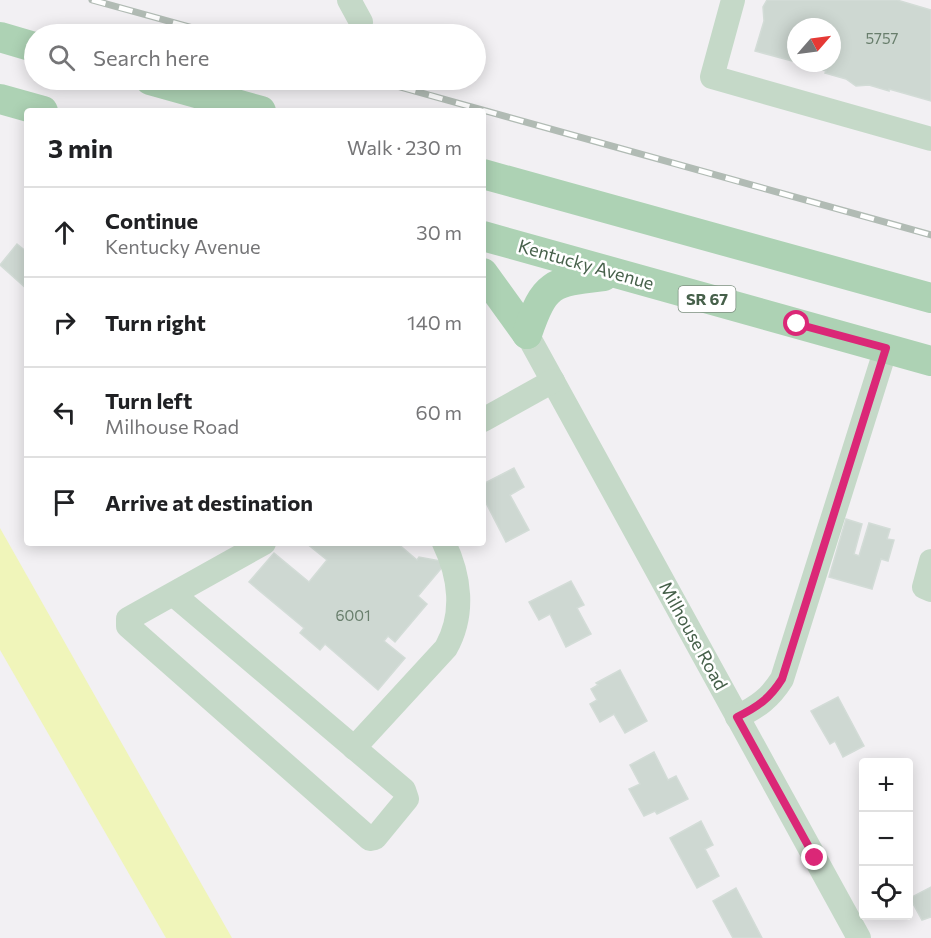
<!DOCTYPE html>
<meta charset="utf-8">
<style>
:root{--surface:#fff;--page:#f2f2f2;--text:#202124;--muted:#757577;--line:#e0e0e0}
body{margin:0;font-family:Commissioner,sans-serif;background:var(--page);color:var(--text)}
.controls{position:absolute;right:18px;bottom:18px;display:grid;overflow:hidden;border-radius:6px;box-shadow:0 3px 15px #0003}
.controls button{width:54px;height:54px;display:grid;place-items:center;padding:0;border:0;border-bottom:2px solid var(--line);background:var(--surface);color:var(--text);font:30px sans-serif}
.compass{position:absolute;left:787px;top:18px;width:54px;height:54px;border-radius:50%;background:var(--surface);box-shadow:0 3px 15px #0003;rotate:62deg}
.stop{position:absolute;width:18px;height:18px;margin:-14px;border:4px solid #db2777;border-radius:50%;background:#fff}
.stop.end{background:#db2777;border-color:#fff;box-shadow:0 2px 6px #0008}
.list{margin:0;padding:0;list-style:none}
h2{display:flex;justify-content:space-between;align-items:center;height:78px;margin:0;padding:0 24px;font-size:26px}
h2 small{font-size:20px;font-weight:400;color:var(--muted)}
.list li{display:grid;grid-template-columns:39px 1fr auto;gap:18px;align-items:center;box-sizing:border-box;height:90px;padding:0 24px;border-top:2px solid var(--line)}
.list b{display:block;font-size:22px;white-space:nowrap}
.list p{margin:0;font-size:20px;white-space:nowrap;color:var(--muted)}
.list em{font-size:20px;font-style:normal;color:var(--muted)}
.icon{flex:none;width:33px;height:33px;fill:none;stroke:currentColor;stroke-width:2;stroke-linecap:round;stroke-linejoin:round}
.map{position:relative;flex:none;width:931px;height:938px;overflow:hidden}
.search{position:absolute;background:var(--surface);box-shadow:0 3px 15px #0003;left:24px;top:24px;width:462px;height:66px;display:flex;align-items:center;gap:15px;box-sizing:border-box;padding:0 21px;border-radius:33px;color:var(--muted);font-size:22px}
.panel{position:absolute;background:var(--surface);box-shadow:0 3px 15px #0003;left:24px;top:108px;width:462px;height:438px;border-radius:6px}
.map>svg:first-child{display:block}
.green{fill:#f0f5ba}
.building{fill:#ced8d2;stroke:#d3dcd7;stroke-width:1.5}
.lines{fill:none;stroke-linecap:round;stroke-linejoin:round}
.minor{stroke:#c5d9c8;stroke-width:24}
.major{stroke:#add2b4;stroke-width:30}
.rail-casing{stroke:#b1bbb4;stroke-width:7}
.rail{stroke:#fff;stroke-width:4.5;stroke-dasharray:14;stroke-linecap:butt}
.route{stroke:#db2777;stroke-width:8}
.labels{text-anchor:middle;stroke-width:5;stroke-linejoin:round;paint-order:stroke}
.number-label{font-size:15px;fill:#687e6c}
.shield{fill:#fff;stroke:#7e9080;stroke-width:1.5}
.shield-label{font-size:16px;font-weight:bold;fill:#46604a}
.street-label{font-size:18px;fill:#46604a;stroke:#fff}
</style>
<div class="map">
<svg width="931" height="938" viewBox="0 0 931 938">
<rect width="100%" height="100%" fill="#f2f0f3"/>
<polygon class="green" points="0,528 232,938 166,938 0,650"/>
<g class="building">
<polygon points="767,0 897,0 931,10 931,101 889,89 889,91 869,85 856,86 846,79 825,73 826,71 799,63 832,63 832,27 796,27 796,62 755,51 764,21 763,7"/>
<polygon points="17,244 27,252 27,289 0,265"/>
<polygon points="514,468 524,487 510,495 529,530 506,542 483,497 483,484"/>
<polygon points="846,519 862,524 854,554 859,556 869,523 890,529 887,539 894,540 888,561 881,559 872,589 829,577"/>
<polygon points="306,543 397,543 417,560 419,557 440,561 444,565 418,596 427,604 395,642 388,636 384,641 405,658 378,690 325,644 320,650 300,633 304,628 249,582 274,553 309,582 327,560"/>
<polygon points="571,581 584,605 577,608 591,634 566,647 550,614 539,620 529,602"/>
<polygon points="620,670 647,721 625,733 614,714 600,722 590,704 597,700 591,689 598,685 596,683"/>
<polygon points="838,697 864,746 843,757 835,741 830,744 811,711"/>
<polygon points="654,752 668,780 676,776 688,799 657,814 655,811 644,816 629,789 640,784 630,765"/>
<polygon points="701,821 713,845 705,849 719,876 697,888 670,838"/>
<polygon points="931,887 931,917 922,920 910,898"/>
<polygon points="736,888 762,938 733,938 713,901"/>
</g>
<g class="lines">
<g class="minor">
<polyline points="349,0 361,22"/>
<polyline points="733,0 712,77 931,139"/>
<polyline points="527,334 859,938"/>
<polyline points="483,420 553,381"/>
<polyline points="931,561 924,587 931,590"/>
<polyline points="173,594 404,790 407,799 375,838 370,839 128,626 128,619 264,543"/>
<path d="M 737,717 C 758,707 770,698 782,679 L 886,348"/>
<path d="M 354,748 L 446,648 C 465,614 460,576 444,543"/>
</g>
<g class="major">
<polyline points="0,37 34,47"/>
<polyline points="150,80 261,111"/>
<polyline points="0,99 43,111"/>
<polyline points="483,174 931,298"/>
<polyline points="483,236 931,361"/>
<polyline points="483,273 527,334"/>
<path d="M 527,334 C 545,282 552,282 604,276"/>
</g>
<g class="rail-casing">
<g id="rail">
<polyline points="92,0 215,34"/>
<polyline points="375,80 931,235"/>
</g>
</g>
<use href="#rail" class="rail"/>
</g>
<g class="lines">
<path class="route" d="M 797,324 L 886,348 L 782,679 C 770,698 758,707 737,717 L 815,858"/>
</g>
<g class="labels">
<g class="number-label">
<text x="882" y="44">5757</text>
<text x="353" y="621">6001</text>
</g>
<rect class="shield" x="678.5" y="286" width="57" height="26" rx="4.5"/>
<g class="shield-label">
<text x="707" y="305">SR 67</text>
</g>
<g class="street-label">
<text transform="translate(586 265) rotate(16)" y="6">Kentucky Avenue</text>
<text transform="translate(693 636) rotate(61)" y="6">Milhouse Road</text>
</g>
</g>
</svg>
<div class="controls">
<button>+</button>
<button>−</button>
<button><svg class="icon" aria-label="locate" viewBox="0 0 24 24"><circle cx="12" cy="12" r="6"/><path d="M12 2v4M12 18v4M2 12h4M18 12h4"/></svg></button>
</div>
<svg class="compass" viewBox="-18 -18 36 36"><path d="M0-13l5 13h-10z" fill="#e53935"/><path d="M0 13l5-13h-10z" fill="#757577"/></svg>
<div class="stop" style="left:797px;top:324px"></div>
<div class="stop end" style="left:815px;top:858px"></div>
<div class="search"><svg class="icon" aria-label="search" viewBox="0 0 24 24"><circle cx="10" cy="10" r="6"/><path d="M15 15l6 6"/></svg>Search here</div>
<section class="panel">
<h2>3 min<small>Walk · 230 m</small></h2>
<ul class="list">
<li><svg class="icon" aria-label="ahead" viewBox="0 0 24 24"><path d="M12 20V5M6 11l6-6 6 6"/></svg><div><b>Continue</b><p>Kentucky Avenue</p></div><em>30 m</em></li>
<li><svg class="icon" aria-label="right" viewBox="0 0 24 24"><path d="M7 20v-9h11M14 6l5 5-5 5"/></svg><div><b>Turn right</b></div><em>140 m</em></li>
<li><svg class="icon" aria-label="left" viewBox="0 0 24 24"><path d="M17 20v-9H6M10 6l-5 5 5 5"/></svg><div><b>Turn left</b><p>Milhouse Road</p></div><em>60 m</em></li>
<li><svg class="icon" aria-label="arrive" viewBox="0 0 24 24"><path d="M6 21V4h12l-3 4 3 4H6"/></svg><div><b>Arrive at destination</b></div></li>
</ul>
</section>
</div>
